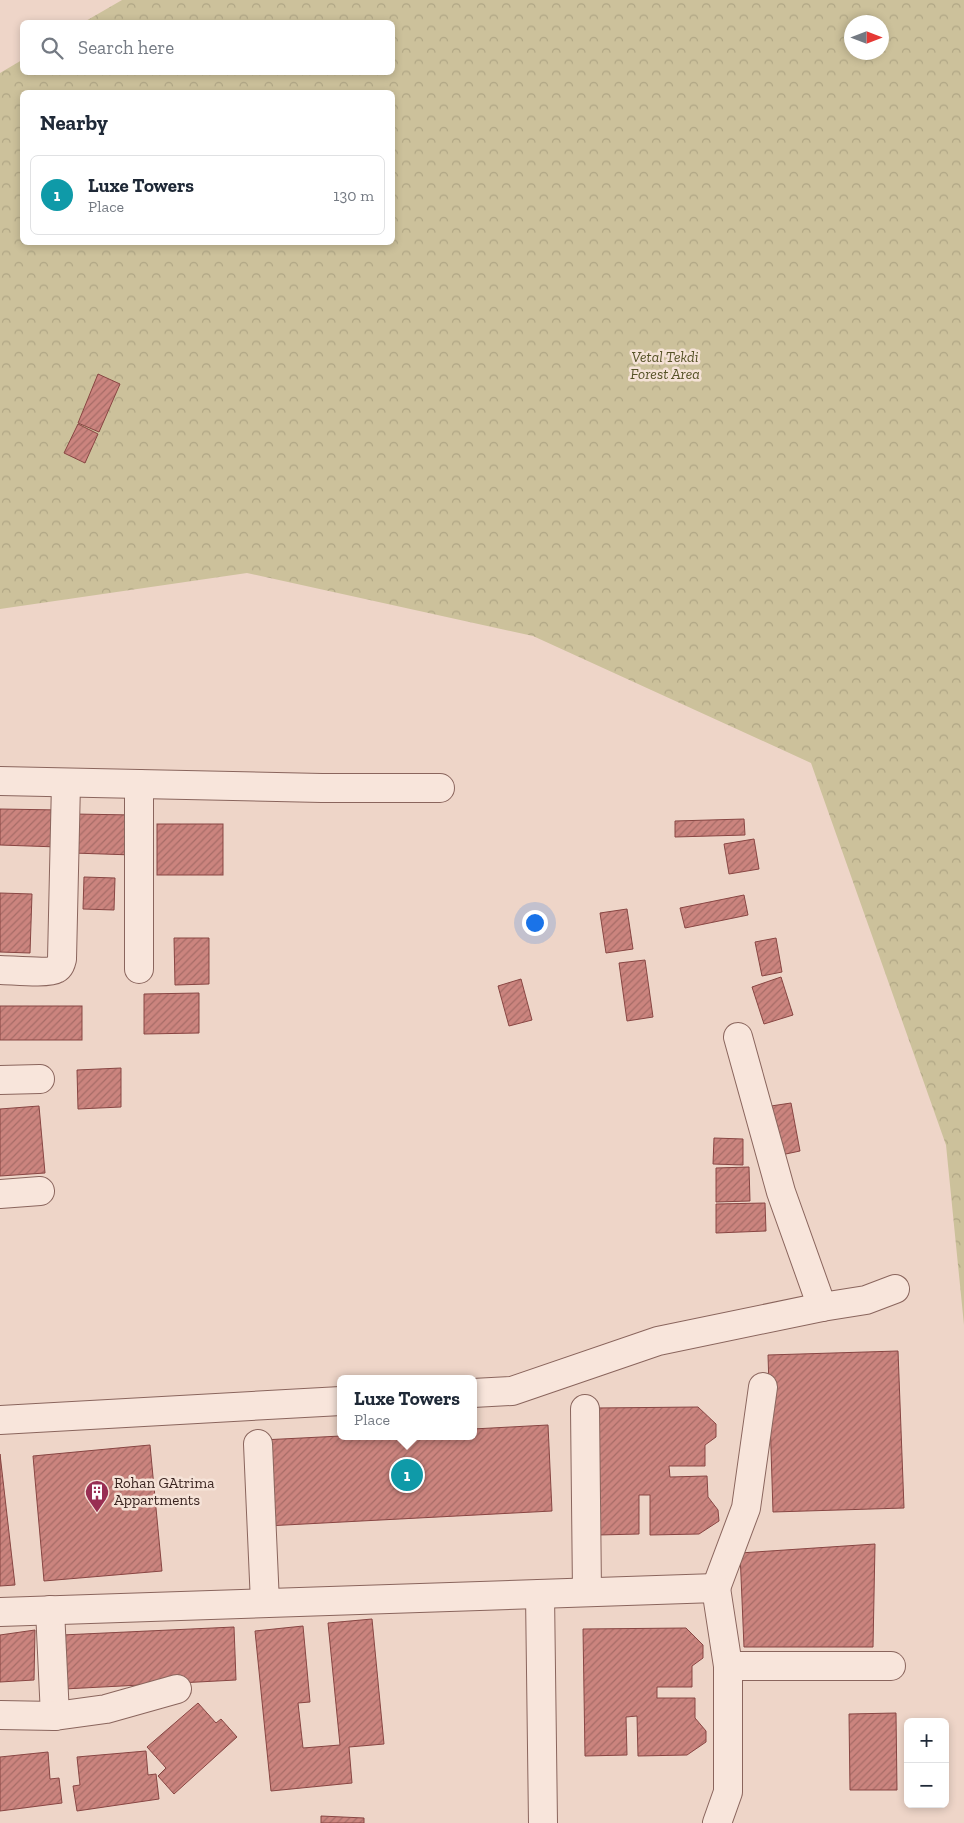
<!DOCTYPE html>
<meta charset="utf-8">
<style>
:root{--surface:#fff;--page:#f6f6f7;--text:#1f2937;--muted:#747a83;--line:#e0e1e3;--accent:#982e53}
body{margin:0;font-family:"Zilla Slab",serif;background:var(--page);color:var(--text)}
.controls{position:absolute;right:15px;bottom:15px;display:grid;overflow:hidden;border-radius:8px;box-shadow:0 2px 8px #0003}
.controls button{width:45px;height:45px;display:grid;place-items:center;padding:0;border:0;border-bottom:1px solid var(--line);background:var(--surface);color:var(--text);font:25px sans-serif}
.compass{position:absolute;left:844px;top:15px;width:45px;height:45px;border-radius:50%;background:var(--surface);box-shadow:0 2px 8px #0003;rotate:90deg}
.you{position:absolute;left:534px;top:922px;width:18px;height:18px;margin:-12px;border:4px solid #fff;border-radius:50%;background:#1a73e8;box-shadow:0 0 0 8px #1a73e833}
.badge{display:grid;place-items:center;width:32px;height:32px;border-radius:50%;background:var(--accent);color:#fff;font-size:16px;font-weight:700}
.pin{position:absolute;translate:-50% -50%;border:2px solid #fff;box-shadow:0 1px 5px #0006}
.popup{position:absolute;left:337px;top:1375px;width:140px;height:65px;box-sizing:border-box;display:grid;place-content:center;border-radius:8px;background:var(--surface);filter:drop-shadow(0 1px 4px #0005);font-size:16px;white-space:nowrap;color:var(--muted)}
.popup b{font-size:19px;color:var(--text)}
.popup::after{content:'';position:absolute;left:50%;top:100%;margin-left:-10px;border:10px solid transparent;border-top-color:var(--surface)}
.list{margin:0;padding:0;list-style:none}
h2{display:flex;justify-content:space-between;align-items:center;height:65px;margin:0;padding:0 20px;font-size:21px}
h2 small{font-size:16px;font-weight:400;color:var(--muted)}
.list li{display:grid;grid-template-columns:32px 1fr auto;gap:15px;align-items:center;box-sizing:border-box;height:80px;margin:0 10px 10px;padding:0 10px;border:1px solid var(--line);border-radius:8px}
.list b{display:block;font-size:19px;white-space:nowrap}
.list p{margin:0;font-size:16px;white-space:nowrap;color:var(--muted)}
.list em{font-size:16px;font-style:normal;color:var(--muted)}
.icon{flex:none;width:28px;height:28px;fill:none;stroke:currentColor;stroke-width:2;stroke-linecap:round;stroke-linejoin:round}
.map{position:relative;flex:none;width:964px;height:1823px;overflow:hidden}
.search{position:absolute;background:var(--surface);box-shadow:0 2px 8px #0003;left:20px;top:20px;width:375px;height:55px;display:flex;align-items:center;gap:12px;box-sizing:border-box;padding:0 18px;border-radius:8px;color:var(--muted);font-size:19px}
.panel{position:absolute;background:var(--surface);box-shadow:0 2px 8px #0003;left:20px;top:90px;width:375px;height:155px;border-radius:8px}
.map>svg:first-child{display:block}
.forest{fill:url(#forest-crowns);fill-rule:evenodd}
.building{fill:url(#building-hatch);stroke:#884643}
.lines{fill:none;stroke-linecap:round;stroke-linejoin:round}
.minor-casing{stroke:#8a655d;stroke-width:30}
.minor{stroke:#f8e5db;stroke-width:28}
.labels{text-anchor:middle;stroke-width:5;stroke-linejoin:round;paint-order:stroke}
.park-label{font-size:15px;font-style:italic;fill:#565227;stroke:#f5e2d7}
.poi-label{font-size:15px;fill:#3a2420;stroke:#f5e2d7;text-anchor:start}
</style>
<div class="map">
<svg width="964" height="1823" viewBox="0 0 964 1823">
<defs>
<pattern id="forest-crowns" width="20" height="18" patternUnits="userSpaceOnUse" patternTransform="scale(1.25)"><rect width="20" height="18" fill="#ccc19b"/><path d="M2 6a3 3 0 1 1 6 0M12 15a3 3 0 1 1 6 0" fill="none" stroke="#b0a685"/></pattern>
<pattern id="building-hatch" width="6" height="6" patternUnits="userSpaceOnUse" patternTransform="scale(1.25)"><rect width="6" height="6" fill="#cb847e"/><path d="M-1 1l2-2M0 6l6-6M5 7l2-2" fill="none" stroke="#a66c67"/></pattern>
</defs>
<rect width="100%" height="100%" fill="#eed5c8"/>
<path class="forest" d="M 122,0 L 964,0 L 964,1325 L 946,1145 L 811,763 L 533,636 L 247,573 L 0,609 L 0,73 L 22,60 L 22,72 L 392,72 L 392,22 L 84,22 ZM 852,22 L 882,22 L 882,52 L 852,52 ZM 22,92 L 392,92 L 392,242 L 22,242 Z"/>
<g class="building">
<polygon points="98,374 120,384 99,432 78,423"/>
<polygon points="78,424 98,434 85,463 64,453"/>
<polygon points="0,809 59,810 58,847 0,845"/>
<polygon points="74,814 133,815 133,855 73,853"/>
<polygon points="744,819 745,835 675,837 675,821"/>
<rect x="157" y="824" width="66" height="51"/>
<polygon points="754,839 759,869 729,874 724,844"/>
<polygon points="84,877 115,878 114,910 83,909"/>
<polygon points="0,893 32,894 30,953 0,952"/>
<polygon points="744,895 748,915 685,928 680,908"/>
<polygon points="627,909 633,949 606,953 600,913"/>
<polygon points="174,938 209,938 209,984 175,985"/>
<polygon points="776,938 782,972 762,976 755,942"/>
<polygon points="645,960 653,1017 627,1021 619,963"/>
<polygon points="781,977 793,1015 764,1024 752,987"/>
<polygon points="521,979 532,1020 509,1026 498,986"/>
<polygon points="199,993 199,1033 144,1034 144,994"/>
<rect x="0" y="1006" width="82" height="34"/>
<polygon points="121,1068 121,1107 78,1109 77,1070"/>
<polygon points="791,1103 800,1151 781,1155 771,1106"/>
<polygon points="39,1106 45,1173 0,1176 0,1109"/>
<polygon points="714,1138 743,1139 743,1165 713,1164"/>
<polygon points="749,1167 750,1201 716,1202 716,1168"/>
<polygon points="765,1203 766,1231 716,1233 716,1204"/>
<polygon points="898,1351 904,1508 773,1512 768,1355"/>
<polygon points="698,1407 716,1424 716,1437 705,1445 705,1466 669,1466 670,1477 707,1476 708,1497 718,1510 719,1521 699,1534 650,1535 650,1495 639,1495 639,1534 598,1535 596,1408"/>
<polygon points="548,1425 552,1511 266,1526 262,1440 341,1436 473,1436 473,1429"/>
<polygon points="150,1445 162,1571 44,1581 33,1456"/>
<polygon points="0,1454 15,1585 0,1586"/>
<polygon points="875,1544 873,1647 744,1647 740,1553"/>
<polygon points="372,1619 384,1744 349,1747 352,1783 271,1791 255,1631 303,1626 310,1702 298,1703 303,1748 340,1745 328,1623"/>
<polygon points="234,1627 236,1680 64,1689 62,1635"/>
<polygon points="686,1628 703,1645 703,1658 692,1666 692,1687 657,1687 657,1698 695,1698 695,1718 706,1731 706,1742 687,1755 638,1756 637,1716 626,1717 627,1755 585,1756 583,1629"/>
<polygon points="35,1630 34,1680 0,1682 0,1635"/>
<polygon points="198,1703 216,1723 221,1719 237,1737 174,1794 158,1776 166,1768 147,1747"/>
<polygon points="896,1713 897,1790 850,1790 849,1714"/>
<polygon points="146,1751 148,1775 156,1774 159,1799 77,1811 73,1786 80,1785 77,1757"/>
<polygon points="48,1752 50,1779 59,1778 62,1803 0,1811 0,1757"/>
<polygon points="321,1816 364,1818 364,1823 321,1823"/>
</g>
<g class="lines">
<g class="minor-casing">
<g id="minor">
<polyline points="0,781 322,788 440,788"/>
<polyline points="139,784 139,969"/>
<path d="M 0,970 C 11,970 48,974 56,969 C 60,967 61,963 62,959 L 66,783"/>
<polyline points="738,1037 781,1192 822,1307"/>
<polyline points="0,1080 40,1079"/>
<polyline points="0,1194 40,1191"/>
<polyline points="473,1393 512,1391 658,1341 822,1307 866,1300 895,1289"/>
<polyline points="585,1409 587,1592"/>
<polyline points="0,1420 341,1401"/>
<polyline points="258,1444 265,1603"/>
<polyline points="716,1588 746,1508 763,1387"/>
<polyline points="540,1594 543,1823"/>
<polyline points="50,1610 55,1716"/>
<polyline points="0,1612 716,1588 728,1666 728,1792 717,1823"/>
<polyline points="728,1666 891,1666"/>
<polyline points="0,1715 55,1716 106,1709 177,1689"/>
</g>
</g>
<use href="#minor" class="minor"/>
</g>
<defs>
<g id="building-pin" transform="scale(1.25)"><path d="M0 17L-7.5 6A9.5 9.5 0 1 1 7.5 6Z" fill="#982e53" stroke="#f5e2d7"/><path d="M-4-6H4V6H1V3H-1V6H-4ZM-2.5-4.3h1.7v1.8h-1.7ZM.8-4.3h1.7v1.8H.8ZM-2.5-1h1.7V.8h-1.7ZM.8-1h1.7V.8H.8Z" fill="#fff"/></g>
</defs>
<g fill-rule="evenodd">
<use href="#building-pin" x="97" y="1492"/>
</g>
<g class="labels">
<g class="park-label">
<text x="665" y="362">Vetal Tekdi<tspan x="665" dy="17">Forest Area</tspan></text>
</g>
<g class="poi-label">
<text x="114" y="1488">Rohan GAtrima<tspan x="114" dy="17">Appartments</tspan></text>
</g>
</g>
</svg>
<div class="controls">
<button>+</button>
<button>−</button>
</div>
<svg class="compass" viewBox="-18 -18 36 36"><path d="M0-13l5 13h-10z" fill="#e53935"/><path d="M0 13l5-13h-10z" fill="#747a83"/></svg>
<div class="you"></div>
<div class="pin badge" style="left:407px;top:1475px;background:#0f9aa8">1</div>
<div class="popup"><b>Luxe Towers</b>Place</div>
<div class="search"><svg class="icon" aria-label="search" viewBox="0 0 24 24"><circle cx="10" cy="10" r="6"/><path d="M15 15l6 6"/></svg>Search here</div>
<section class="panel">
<h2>Nearby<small></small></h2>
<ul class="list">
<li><span class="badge" style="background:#0f9aa8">1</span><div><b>Luxe Towers</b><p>Place</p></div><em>130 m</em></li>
</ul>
</section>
</div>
